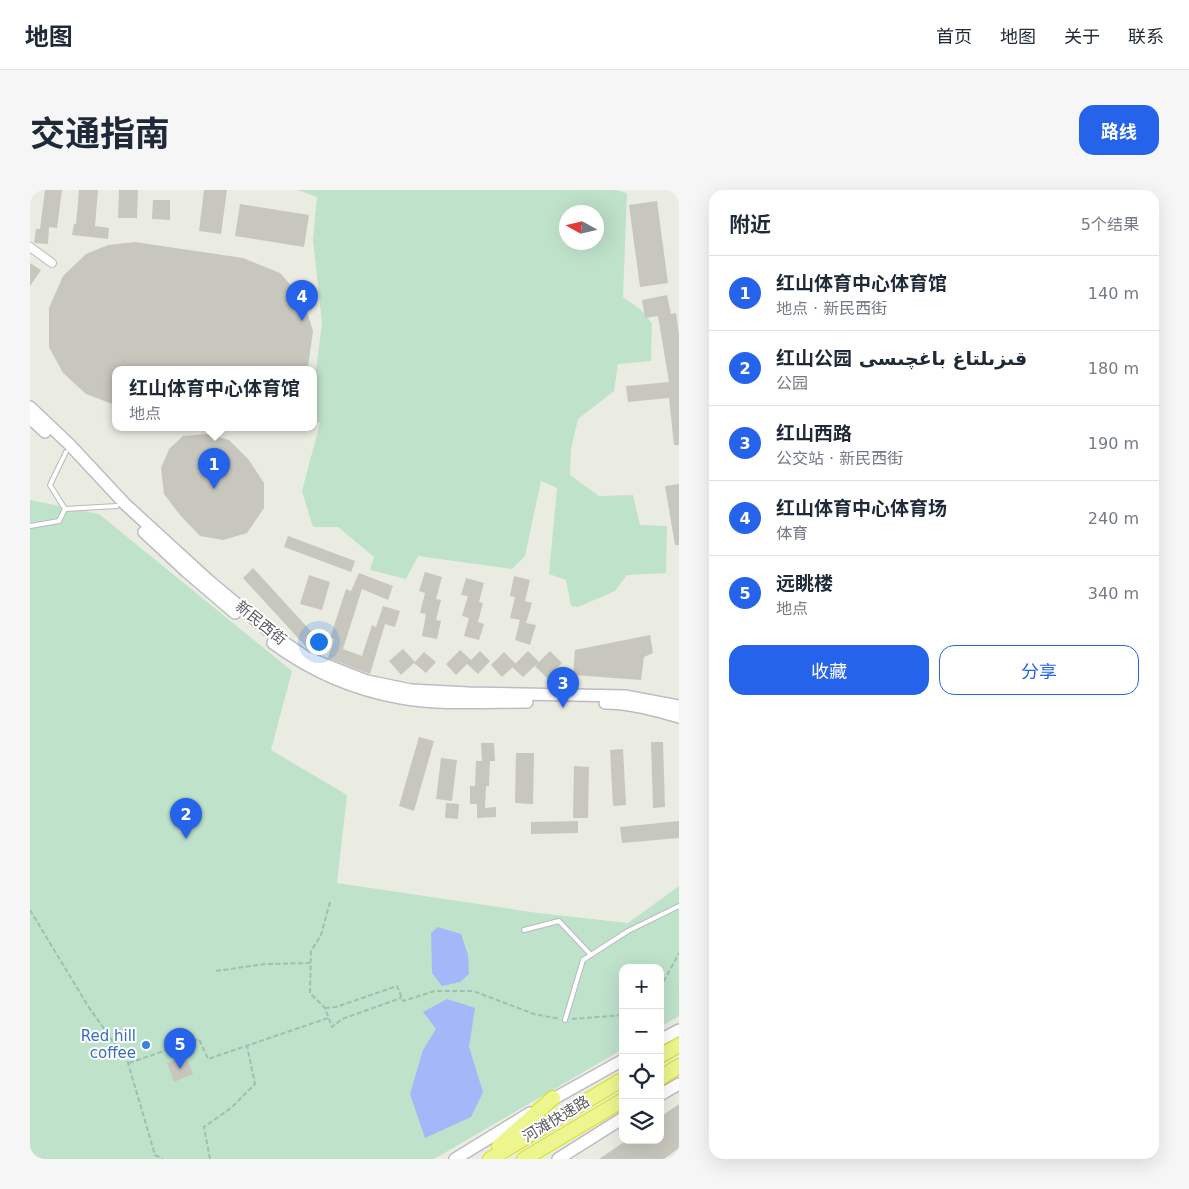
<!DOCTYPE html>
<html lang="zh">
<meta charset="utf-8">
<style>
:root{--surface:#fff;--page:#f6f6f7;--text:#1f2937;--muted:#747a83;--line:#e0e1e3;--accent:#2563eb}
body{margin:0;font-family:"DejaVu Sans","Noto Naskh Arabic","Noto Sans SC",sans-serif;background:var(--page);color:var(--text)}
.controls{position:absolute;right:15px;bottom:15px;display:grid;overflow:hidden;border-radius:10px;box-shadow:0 5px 20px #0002}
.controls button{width:45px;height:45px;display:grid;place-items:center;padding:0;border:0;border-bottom:1px solid var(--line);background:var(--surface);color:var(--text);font:25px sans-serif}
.compass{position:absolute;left:529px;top:15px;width:45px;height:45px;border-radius:50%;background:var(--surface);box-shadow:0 5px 20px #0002;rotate:278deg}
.you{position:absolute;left:288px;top:451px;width:18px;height:18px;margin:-12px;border:4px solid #fff;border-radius:50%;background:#1a73e8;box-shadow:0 0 0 8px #1a73e833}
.badge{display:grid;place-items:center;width:32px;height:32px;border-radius:50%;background:var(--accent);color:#fff;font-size:16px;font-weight:700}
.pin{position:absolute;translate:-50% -41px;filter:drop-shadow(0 1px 2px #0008)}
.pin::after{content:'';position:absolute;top:26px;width:18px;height:15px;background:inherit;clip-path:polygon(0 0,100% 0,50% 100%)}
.popup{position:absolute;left:82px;top:176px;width:205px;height:65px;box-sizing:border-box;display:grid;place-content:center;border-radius:10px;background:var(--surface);filter:drop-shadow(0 1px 4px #0005);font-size:16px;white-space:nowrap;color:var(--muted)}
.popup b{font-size:19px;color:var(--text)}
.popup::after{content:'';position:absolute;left:50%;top:100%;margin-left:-10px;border:10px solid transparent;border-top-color:var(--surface)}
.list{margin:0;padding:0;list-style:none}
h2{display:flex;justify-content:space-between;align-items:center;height:65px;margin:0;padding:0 20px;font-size:21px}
h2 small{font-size:16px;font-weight:400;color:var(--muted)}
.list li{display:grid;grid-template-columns:32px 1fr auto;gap:15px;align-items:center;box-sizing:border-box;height:75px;padding:0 20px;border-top:1px solid var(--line)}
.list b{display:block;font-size:19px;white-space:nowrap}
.list p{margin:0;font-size:16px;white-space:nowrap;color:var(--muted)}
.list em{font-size:16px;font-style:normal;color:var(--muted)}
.actions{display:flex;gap:10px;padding:15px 20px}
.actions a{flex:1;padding:11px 0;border:1px solid var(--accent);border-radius:15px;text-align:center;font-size:18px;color:var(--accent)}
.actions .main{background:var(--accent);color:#fff}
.icon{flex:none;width:28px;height:28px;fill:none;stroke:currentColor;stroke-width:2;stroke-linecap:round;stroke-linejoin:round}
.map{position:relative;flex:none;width:649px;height:969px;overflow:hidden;border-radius:15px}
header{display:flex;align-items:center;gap:30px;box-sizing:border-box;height:70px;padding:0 25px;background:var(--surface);border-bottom:1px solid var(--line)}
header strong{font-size:24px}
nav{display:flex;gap:28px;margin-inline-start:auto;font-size:18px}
.intro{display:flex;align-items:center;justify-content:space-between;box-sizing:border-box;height:120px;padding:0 30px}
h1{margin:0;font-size:35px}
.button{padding:12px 22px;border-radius:15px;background:var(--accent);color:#fff;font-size:18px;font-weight:700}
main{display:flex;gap:30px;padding:0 30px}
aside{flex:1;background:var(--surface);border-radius:15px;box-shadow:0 5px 20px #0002}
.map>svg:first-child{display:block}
.green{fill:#bfe2cb;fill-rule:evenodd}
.water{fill:#a4b7f9}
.building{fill:#c7c7be}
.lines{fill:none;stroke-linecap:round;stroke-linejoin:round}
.lane-casing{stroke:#b9b9bf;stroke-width:6}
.street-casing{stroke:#b9b9bf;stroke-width:10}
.secondary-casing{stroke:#bcbcc4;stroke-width:14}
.highway-casing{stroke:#dadf0e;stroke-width:16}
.path{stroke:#99c2b3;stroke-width:2;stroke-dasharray:5 2.5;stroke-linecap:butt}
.lane{stroke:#fff;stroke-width:4}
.street{stroke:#fff;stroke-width:8}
.secondary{stroke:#fff;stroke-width:11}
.highway{stroke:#edf68e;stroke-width:14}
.shop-dot{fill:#3f7fe0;stroke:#fff;stroke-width:2}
.labels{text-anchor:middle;stroke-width:4;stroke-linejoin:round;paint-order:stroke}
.street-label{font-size:15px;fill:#5a5b61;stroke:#fff}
.shop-label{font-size:15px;fill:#366cbe;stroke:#fff;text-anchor:end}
</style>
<header>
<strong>地图</strong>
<nav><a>首页</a><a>地图</a><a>关于</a><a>联系</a></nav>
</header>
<div class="intro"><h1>交通指南</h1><a class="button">路线</a></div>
<main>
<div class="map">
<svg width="649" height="969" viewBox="0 0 649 969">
<rect width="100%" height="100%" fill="#ebece1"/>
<g class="green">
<path d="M 268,0 L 586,0 L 597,3 L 593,107 L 611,120 L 622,133 L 621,171 L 588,174 L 584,201 L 548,229 L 541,259 L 540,285 L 569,306 L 603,305 L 610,335 L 637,336 L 636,383 L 597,385 L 585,401 L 548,417 L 541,416 L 536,390 L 519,384 L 527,298 L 511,291 L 495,366 L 482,379 L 388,366 L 376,389 L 340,380 L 344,367 L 308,337 L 283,337 L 272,301 L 290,233 L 283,230 L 283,203 L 292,133 L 283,49 L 287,7 ZM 536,22 L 566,22 L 566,52 L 536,52 Z"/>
<polygon points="0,310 69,324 262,481 241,560 317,605 307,693 508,723 598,733 649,696 649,826 630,837 630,778 593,778 593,859 404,969 0,969"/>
</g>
<g class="water">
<polygon points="408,737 431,744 438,765 439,784 430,792 412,796 402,783 401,743"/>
<polygon points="417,809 445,818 439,857 453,902 441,927 395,948 380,904 393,860 406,839 393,822"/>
</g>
<g class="building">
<polygon points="15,0 32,0 27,38 19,37 18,54 4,53 6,39 10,39"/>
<polygon points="49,0 68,0 65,36 79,38 78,49 42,45 44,34 46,34"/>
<polygon points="89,0 108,0 107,28 88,28"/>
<polygon points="174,0 197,0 191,44 169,41"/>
<polygon points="123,10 140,10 140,30 122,29"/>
<polygon points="627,11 638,93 610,97 599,15"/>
<polygon points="210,14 279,25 274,57 205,46"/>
<polygon points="105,52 213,68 250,83 273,109 283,141 278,177 276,180 85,180 85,215 56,204 33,183 19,157 19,118 33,86 56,64 78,55"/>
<polygon points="0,73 11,80 0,96"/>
<polygon points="637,105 641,124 646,123 649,144 649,255 644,255 639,208 598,212 596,196 639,192 628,126 615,128 612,110"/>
<polygon points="177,244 199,250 219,270 234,293 234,318 217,343 193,350 170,346 150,325 134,304 131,278 139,259 153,246"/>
<polygon points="649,294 649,355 645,355 635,296"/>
<polygon points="258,346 325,371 321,382 254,357"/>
<polygon points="223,378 289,450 279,460 213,388"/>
<polygon points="395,382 412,387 406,409 411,410 406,430 411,431 409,440 408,439 409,440 407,449 392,446 396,424 390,423 395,403 389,401"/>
<polygon points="329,383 363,396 358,410 332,399 313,459 332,466 342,435 346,437 353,416 370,421 365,437 355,434 340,484 298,468 304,449 300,448 316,399 321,401"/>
<polygon points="279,385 300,392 292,420 270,414"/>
<polygon points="484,386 500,390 495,411 502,413 496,433 506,435 500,455 485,450 490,430 480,428 485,407 480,406"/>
<polygon points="436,388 454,393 449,412 453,413 448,432 454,434 449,450 434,446 439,428 432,426 438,406 431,405"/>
<polygon points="620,445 623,463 614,467 611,490 543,485 545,460"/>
<polygon points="373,459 385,472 371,485 359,471"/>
<polygon points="430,460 441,470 450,461 460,471 448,484 437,474 426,485 416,474"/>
<polygon points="498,461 509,472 493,487 482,477"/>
<polygon points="520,461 532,473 517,488 505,476"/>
<polygon points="394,462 406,472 396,483 384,473"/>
<polygon points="474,462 486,474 472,487 461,475"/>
<polygon points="389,547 404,551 384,621 369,616"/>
<polygon points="621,552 633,552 635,617 623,618"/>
<polygon points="451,553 464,553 465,571 460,571 459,596 456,596 455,618 466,617 466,627 447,628 447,614 440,614 440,596 445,596 446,571 452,571"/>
<polygon points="593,559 596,615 583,616 580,560"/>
<polygon points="486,563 504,563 503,614 485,613"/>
<polygon points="411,568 427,570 422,611 406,609"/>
<polygon points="544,576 559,577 558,628 543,628"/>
<polygon points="416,613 429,614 428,629 415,628"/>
<polygon points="548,631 548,643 501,644 501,632"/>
<polygon points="649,631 649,648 592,653 590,637"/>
<polygon points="156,866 163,884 144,892 137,873"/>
<polygon points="649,914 649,958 634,969 569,969 597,950 630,950 630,927"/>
</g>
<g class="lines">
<g class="lane-casing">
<g id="lane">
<polyline points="36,262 20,295 35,319 87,316"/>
<polyline points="0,336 29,331 35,319"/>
<polyline points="494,740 529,731 561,765"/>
<polyline points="535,830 553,770 598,741 649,716"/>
</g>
</g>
<g class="street-casing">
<polyline id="street" points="0,57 22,73"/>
</g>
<g class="secondary-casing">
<g id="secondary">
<polyline points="0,217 40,255 95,314 178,390 246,447 276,467 337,491 381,500 438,503 595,506 649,516"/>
<polyline points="0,228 15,242"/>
<polyline points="114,342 157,382 205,423"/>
<path d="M 243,453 C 281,481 325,500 371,508 C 412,515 455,512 497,512"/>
<path d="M 575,513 C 600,513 625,520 649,527"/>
<polyline points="630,850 649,840"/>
<polyline points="630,905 649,894"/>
<polyline points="516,913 593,870"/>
<polyline points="425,969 500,923"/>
<polyline points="528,969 593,928"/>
</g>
</g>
<g class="highway-casing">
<g id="highway">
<polyline points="630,866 649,855"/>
<polyline points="630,888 649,876"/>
<polyline points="469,956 523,908"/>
<polyline points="460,969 593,889"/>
<polyline points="494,969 593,910"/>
</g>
</g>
<g class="path">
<polyline points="300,712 291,745 281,761 280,803 295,818 302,837 312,829 371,808"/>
<polyline points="0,720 58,816 98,873 125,965 133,969"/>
<polyline points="186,781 235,774 280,773"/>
<polyline points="630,798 649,763"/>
<polyline points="295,818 306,817 367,796 373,811 405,801 443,801 504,824 530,829"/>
<polyline points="542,829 593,825"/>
<polyline points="99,873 169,849 178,869 298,828"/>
<polyline points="180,969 174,937 201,918 225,894 217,856"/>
</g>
<use href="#lane" class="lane"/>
<use href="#street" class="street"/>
<use href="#secondary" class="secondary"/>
<use href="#highway" class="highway"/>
</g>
<circle class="shop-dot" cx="116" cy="855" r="5"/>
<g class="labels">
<g class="street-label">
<text transform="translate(231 433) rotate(39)" y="5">新民西街</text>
<text transform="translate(526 929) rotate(-31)" y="5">河滩快速路</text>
</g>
<g class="shop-label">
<text x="106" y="851">Red hill<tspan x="106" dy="17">coffee</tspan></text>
</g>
</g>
</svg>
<div class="controls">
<button>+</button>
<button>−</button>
<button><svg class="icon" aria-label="locate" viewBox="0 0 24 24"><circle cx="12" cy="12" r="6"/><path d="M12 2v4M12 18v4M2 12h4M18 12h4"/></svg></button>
<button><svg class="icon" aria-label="layers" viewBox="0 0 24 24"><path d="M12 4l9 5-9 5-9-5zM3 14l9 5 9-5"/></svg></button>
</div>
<svg class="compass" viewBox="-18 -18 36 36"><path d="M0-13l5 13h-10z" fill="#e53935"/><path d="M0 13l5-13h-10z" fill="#747a83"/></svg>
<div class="you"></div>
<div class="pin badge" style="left:184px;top:299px">1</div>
<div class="popup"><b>红山体育中心体育馆</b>地点</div>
<div class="pin badge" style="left:156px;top:649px">2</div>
<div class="pin badge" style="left:533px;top:518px">3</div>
<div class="pin badge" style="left:272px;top:131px">4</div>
<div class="pin badge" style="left:150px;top:879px">5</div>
</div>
<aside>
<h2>附近<small>5个结果</small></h2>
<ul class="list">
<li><span class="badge">1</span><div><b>红山体育中心体育馆</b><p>地点 · 新民西街</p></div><em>140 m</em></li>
<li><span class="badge">2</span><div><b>红山公园 قىزىلتاغ باغچىسى</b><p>公园</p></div><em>180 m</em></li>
<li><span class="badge">3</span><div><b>红山西路</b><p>公交站 · 新民西街</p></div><em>190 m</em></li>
<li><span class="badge">4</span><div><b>红山体育中心体育场</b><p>体育</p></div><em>240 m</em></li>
<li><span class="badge">5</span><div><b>远眺楼</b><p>地点</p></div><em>340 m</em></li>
</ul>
<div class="actions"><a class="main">收藏</a><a>分享</a></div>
</aside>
</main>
